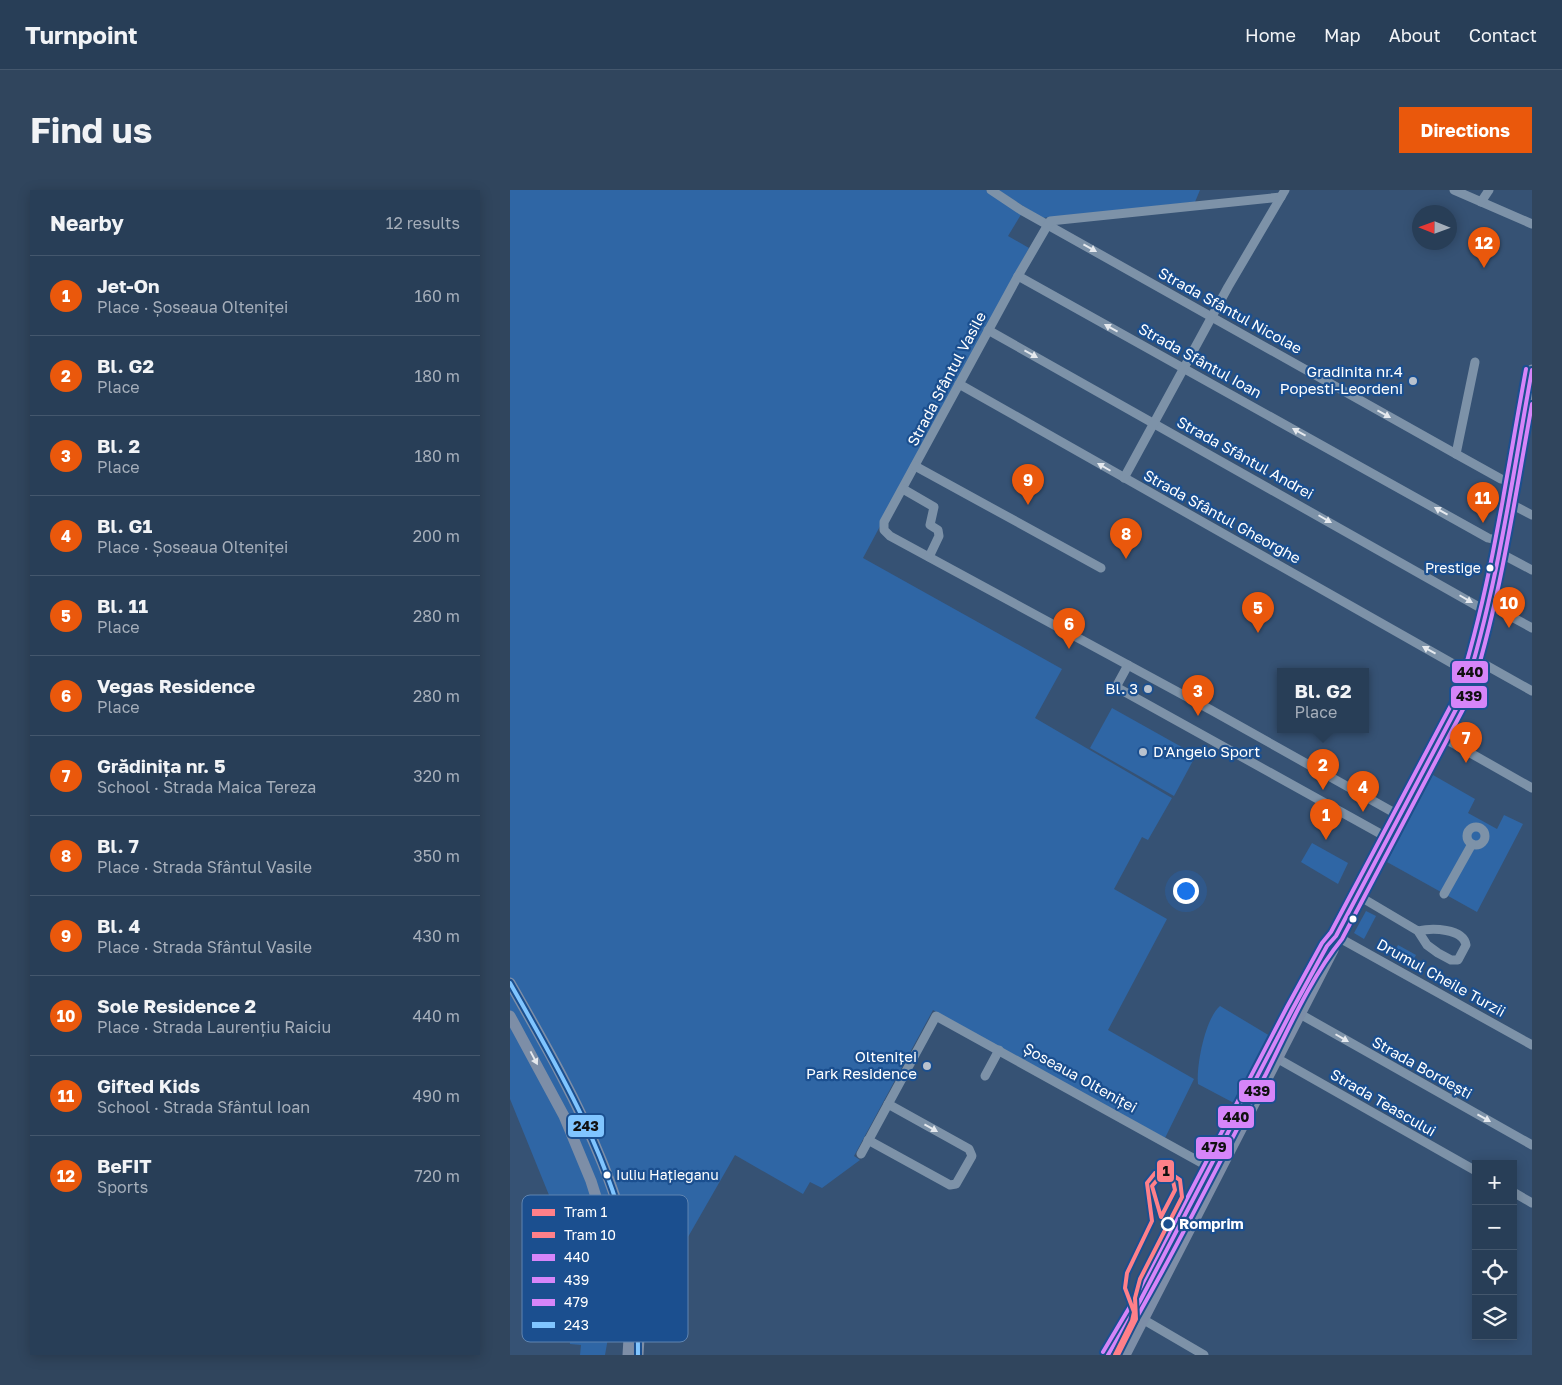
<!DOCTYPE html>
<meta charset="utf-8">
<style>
:root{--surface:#283e57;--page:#30455d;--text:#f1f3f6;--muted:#a5aeba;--line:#44576d;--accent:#ea580c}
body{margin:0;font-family:"Golos Text",sans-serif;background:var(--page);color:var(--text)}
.controls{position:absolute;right:15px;bottom:15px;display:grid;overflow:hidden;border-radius:0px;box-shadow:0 2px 12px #0003}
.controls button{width:45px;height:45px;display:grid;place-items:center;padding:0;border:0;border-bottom:1px solid var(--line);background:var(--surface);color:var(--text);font:25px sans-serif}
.compass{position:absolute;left:902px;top:15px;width:45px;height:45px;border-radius:50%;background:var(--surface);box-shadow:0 2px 12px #0003;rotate:271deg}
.you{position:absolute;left:675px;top:700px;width:18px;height:18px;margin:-12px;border:4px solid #fff;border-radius:50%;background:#1a73e8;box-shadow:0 0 0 8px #1a73e833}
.badge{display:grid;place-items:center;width:32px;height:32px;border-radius:50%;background:var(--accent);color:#fff;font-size:16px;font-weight:700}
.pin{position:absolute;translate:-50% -41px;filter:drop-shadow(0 1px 2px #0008)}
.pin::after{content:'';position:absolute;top:26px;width:18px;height:15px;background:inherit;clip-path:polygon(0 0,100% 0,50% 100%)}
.popup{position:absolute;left:767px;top:478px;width:92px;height:65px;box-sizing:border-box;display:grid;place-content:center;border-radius:0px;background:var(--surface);filter:drop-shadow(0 1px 4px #0005);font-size:16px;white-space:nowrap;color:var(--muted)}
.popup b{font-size:19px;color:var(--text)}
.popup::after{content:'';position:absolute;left:50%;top:100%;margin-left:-10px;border:10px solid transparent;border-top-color:var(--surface)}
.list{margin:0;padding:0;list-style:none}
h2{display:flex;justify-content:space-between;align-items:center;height:65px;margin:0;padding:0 20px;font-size:21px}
h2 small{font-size:16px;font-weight:400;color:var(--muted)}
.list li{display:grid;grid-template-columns:32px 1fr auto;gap:15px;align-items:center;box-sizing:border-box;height:80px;padding:0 20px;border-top:1px solid var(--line)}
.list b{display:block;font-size:19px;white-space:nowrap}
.list p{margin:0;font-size:16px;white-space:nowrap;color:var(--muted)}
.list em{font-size:16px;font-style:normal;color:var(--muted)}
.icon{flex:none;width:28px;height:28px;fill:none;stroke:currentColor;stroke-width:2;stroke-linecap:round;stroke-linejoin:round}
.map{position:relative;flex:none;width:1022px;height:1165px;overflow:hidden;border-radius:0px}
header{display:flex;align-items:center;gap:30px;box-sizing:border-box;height:70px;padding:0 25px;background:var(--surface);border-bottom:1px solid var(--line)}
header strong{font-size:24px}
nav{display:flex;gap:28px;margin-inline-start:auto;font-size:18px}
.intro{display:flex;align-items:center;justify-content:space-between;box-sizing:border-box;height:120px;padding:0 30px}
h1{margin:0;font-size:35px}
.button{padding:12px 22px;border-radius:0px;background:var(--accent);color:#fff;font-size:18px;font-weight:700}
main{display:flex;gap:30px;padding:0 30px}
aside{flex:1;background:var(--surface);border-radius:0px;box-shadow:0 2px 12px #0003}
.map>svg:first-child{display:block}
.green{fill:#2f66a5}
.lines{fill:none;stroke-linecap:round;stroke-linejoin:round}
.minor{stroke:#7d92a8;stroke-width:9}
.major{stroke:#7d8ea7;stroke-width:11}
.bus-1-casing{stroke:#1b4f8f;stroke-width:8}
.bus-2-casing{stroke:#1b4f8f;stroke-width:8}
.bus-3-casing{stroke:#1b4f8f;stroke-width:8}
.bus-4-casing{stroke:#1b4f8f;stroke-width:8}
.bus-1{stroke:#d685f9;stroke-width:4}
.bus-2{stroke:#d685f9;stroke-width:4}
.bus-3{stroke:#d685f9;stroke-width:4}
.bus-4{stroke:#80c5ff;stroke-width:4}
.tram-1-casing{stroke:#1b4f8f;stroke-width:8}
.tram-2-casing{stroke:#1b4f8f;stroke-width:8}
.tram-1{stroke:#ff8089;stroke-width:4}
.tram-2{stroke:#ff8089;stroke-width:4}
.oneway{fill:#e5e9ee}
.oneway2{fill:#e5e8ed}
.poi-dot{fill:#b9c2ce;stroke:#1b4f8f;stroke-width:2}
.bus-dot{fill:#fff;stroke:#1b4f8f;stroke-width:2}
.stop-dot{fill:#1b4f8f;stroke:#fff;stroke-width:2.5}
.labels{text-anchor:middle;stroke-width:4.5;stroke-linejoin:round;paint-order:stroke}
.bus-label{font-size:14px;fill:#fff;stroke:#1b4f8f;text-anchor:end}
.street-label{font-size:15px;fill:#fff;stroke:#1b4f8f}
.poi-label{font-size:15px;fill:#fff;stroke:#1b4f8f;text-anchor:end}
.stop-label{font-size:15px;font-weight:bold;fill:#fff;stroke:#1b4f8f;text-anchor:start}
.key{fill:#1b4f8f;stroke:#5f84b1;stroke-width:1}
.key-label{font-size:14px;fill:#fff}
.line-badge{stroke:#1b4f8f;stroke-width:2}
.pale-badge-label{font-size:14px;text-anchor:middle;font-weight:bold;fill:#111}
</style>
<header>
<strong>Turnpoint</strong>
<nav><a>Home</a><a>Map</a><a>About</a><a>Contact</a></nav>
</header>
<div class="intro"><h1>Find us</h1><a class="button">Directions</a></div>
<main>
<aside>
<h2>Nearby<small>12 results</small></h2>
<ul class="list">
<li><span class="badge">1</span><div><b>Jet-On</b><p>Place · Șoseaua Olteniței</p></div><em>160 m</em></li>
<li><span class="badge">2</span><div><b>Bl. G2</b><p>Place</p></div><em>180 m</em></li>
<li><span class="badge">3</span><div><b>Bl. 2</b><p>Place</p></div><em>180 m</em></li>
<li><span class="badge">4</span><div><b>Bl. G1</b><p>Place · Șoseaua Olteniței</p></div><em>200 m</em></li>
<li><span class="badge">5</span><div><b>Bl. 11</b><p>Place</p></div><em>280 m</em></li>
<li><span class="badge">6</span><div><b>Vegas Residence</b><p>Place</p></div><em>280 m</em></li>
<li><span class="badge">7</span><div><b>Grădinița nr. 5</b><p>School · Strada Maica Tereza</p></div><em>320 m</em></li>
<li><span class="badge">8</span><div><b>Bl. 7</b><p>Place · Strada Sfântul Vasile</p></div><em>350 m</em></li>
<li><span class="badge">9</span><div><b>Bl. 4</b><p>Place · Strada Sfântul Vasile</p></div><em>430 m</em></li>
<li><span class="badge">10</span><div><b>Sole Residence 2</b><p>Place · Strada Laurențiu Raiciu</p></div><em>440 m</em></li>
<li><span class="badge">11</span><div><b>Gifted Kids</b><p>School · Strada Sfântul Ioan</p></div><em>490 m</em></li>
<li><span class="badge">12</span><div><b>BeFIT</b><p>Sports</p></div><em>720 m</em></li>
</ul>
</aside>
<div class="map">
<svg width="1022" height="1165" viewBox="0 0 1022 1165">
<rect width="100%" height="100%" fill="#365274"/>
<g class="green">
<polygon points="0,0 476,0 512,23 498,46 519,58 353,368 552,479 525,528 662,608 638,650 632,647 604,699 657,729 598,840 684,889 655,948 423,820 344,966 350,970 312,998 300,992 293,1004 225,965 139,1115 114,1116 114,1146 111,1149 98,1148 95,1165 70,1165 71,1155 60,1154 58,1133 53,1133 57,1089 82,1089 56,1047 0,909"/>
<polygon points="488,0 690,0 685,12 532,28"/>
<polygon points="602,518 686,565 664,606 580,558"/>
<polygon points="923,585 965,609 958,623 987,639 994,625 1013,634 967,722 877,672"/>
<polygon points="802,653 838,673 828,694 791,672"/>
<polygon points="856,721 866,726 854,749 844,743"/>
<polygon points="888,755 906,765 900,776 882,766"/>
<path d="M 710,816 L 760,846 L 727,911 L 722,912 L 688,894 C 686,876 695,829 710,816 Z"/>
</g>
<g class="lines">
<g class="minor">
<polyline points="481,0 511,20 946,264 991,289 1001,292"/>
<polyline points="944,0 1022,34"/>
<polyline points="771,7 540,31 508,86 374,332 374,340 380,346 701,520 890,626"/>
<polyline points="971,12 979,0"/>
<polyline points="508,86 978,348 990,351"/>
<polyline points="478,140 976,421"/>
<polyline points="449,194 961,484"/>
<polyline points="946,264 965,172"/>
<polyline points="405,276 591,378"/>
<polyline points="614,288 718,97 775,0"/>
<polyline points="393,299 424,317 420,335 428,340 429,346 419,367"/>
<polyline points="997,312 1022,325"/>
<polyline points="988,362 1022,380"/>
<polyline points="978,414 1022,438"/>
<polyline points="965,469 1022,501"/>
<polyline points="618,475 606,497 878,648"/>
<polyline points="932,547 1022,598"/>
<circle cx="966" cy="646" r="9"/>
<polyline points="934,704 962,654"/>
<path d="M 854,709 L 908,741 L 917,755 L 928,763 L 941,770 L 948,770 L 956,755 C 953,738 922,738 908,741"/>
<polyline points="826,746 1022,855"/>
<polyline points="790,824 1022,955"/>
<polyline points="761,865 966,981"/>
<polyline points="475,886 489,860"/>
<polyline points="358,950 440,995 446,994 462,966 459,959 378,914"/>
<polyline points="351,964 426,826 699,977"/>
<polyline points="1003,1002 1022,1013"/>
<polyline points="629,1127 694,1165"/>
</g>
<g class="major">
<path d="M 0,793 C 63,903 139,1034 128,1165"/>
<polyline points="0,826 54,926 81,991 117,1105 120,1131 118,1165"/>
<polyline points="598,1165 630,1111 802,783"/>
<polyline points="615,1165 823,760 826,746 946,521 958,493 978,414 1022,180"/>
</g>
<g class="bus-1-casing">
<path id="bus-1" d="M 598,1165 L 630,1111 L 782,820 L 817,756 L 826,746 L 953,506 C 987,401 1002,289 1022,180"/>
</g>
<g class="bus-2-casing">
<path id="bus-2" d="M 605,1165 C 659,1074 706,978 756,884 C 778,840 801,787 832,749 L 959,508 C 990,413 1004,312 1022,214"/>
</g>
<g class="bus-3-casing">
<path id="bus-3" d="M 593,1162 L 625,1108 L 777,817 L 812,753 L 821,742 L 947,504 C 981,399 996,287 1016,179"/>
</g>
<g class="bus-4-casing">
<path id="bus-4" d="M 0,793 C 49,879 101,968 121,1067 C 128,1099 128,1132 128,1165"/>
</g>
<use href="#bus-1" class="bus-1"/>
<use href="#bus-2" class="bus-2"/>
<use href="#bus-3" class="bus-3"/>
<use href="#bus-4" class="bus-4"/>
<g class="tram-1-casing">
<polyline id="tram-1" points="605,1165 622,1131 624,1122 615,1098 617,1083 642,1031 637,993 645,983 657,981 670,990 672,1007 630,1089 625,1108 626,1129 608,1165"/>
</g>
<g class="tram-2-casing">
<polygon id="tram-2" points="657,987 663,991 665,1000 651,1027 642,996 648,989"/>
</g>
<use href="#tram-1" class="tram-1"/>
<use href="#tram-2" class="tram-2"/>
</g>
<defs><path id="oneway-solid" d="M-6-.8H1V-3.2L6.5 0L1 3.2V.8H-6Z" transform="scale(1.25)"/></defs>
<g class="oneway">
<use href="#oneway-solid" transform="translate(580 58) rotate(29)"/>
<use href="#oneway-solid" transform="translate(601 138) rotate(-151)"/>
<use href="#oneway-solid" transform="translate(521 164) rotate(29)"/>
<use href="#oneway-solid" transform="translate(874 224) rotate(29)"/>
<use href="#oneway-solid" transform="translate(789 242) rotate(-151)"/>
<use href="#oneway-solid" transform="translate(594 277) rotate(-150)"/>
<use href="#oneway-solid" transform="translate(931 321) rotate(-151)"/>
<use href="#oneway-solid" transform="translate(815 329) rotate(30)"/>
<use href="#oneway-solid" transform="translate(956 409) rotate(30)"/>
<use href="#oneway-solid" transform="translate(919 460) rotate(-151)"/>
<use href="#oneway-solid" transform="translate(832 848) rotate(30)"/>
<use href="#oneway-solid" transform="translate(974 928) rotate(29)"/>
<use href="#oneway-solid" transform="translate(421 938) rotate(29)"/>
</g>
<use class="oneway2" href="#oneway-solid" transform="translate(24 868) rotate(62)"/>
<g class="poi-dot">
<circle cx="903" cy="191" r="5"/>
<circle cx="638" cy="499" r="5"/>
<circle cx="633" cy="562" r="5"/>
<circle cx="417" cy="876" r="5"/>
</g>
<g class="bus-dot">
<circle cx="980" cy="378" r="4.5"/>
<circle cx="843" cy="729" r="4.5"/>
<circle cx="97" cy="985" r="4.5"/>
</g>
<circle class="stop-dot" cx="658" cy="1034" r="6"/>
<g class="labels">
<g class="bus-label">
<text x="971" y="383">Prestige</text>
<text x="106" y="990" text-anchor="start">Iuliu Hațieganu</text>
</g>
<g class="street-label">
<text transform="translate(720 121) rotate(29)" y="5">Strada Sfântul Nicolae</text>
<text transform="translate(690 171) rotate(29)" y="5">Strada Sfântul Ioan</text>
<text transform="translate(437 189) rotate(-62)" y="5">Strada Sfântul Vasile</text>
<text transform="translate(735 268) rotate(29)" y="5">Strada Sfântul Andrei</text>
<text transform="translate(712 327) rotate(29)" y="5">Strada Sfântul Gheorghe</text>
<text transform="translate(931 788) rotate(29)" y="5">Drumul Cheile Turzii</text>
<text transform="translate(912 878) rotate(29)" y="5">Strada Bordești</text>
<text transform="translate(570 888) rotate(29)" y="5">Șoseaua Olteniței</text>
<text transform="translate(873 913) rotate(30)" y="5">Strada Teascului</text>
</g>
<g class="poi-label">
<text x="893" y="187">Gradinita nr.4<tspan x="893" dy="17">Popesti-Leordeni</tspan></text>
<text x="628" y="504">Bl. 3</text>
<text x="643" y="567" text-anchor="start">D'Angelo Sport</text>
<text x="407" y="872">Olteniței<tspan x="407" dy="17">Park Residence</tspan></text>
</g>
<g class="stop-label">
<text x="669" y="1039">Romprim</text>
</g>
</g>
<rect x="12" y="1005" width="166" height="147" rx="8" class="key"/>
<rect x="22" y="1019" width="23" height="7" fill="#ff8089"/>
<rect x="22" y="1042" width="23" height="6" fill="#ff8089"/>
<rect x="22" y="1064" width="23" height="7" fill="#d685f9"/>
<rect x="22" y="1087" width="23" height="6" fill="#d685f9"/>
<rect x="22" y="1109" width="23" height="7" fill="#d685f9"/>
<rect x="22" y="1132" width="23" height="6" fill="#80c5ff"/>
<g class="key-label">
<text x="54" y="1027">Tram 1</text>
<text x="54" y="1050">Tram 10</text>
<text x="54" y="1072">440</text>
<text x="54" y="1095">439</text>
<text x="54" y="1117">479</text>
<text x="54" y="1140">243</text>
</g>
<g class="line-badge">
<rect x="941" y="470" width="38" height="24" rx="5" fill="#d685f9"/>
<rect x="940" y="495" width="38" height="24" rx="5" fill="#d685f9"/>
<rect x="728" y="889" width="38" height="24" rx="5" fill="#d685f9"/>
<rect x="707" y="915" width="38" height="24" rx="5" fill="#d685f9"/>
<rect x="57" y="924" width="38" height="24" rx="5" fill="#80c5ff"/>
<rect x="685" y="946" width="38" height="24" rx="5" fill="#d685f9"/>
<rect x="646" y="969" width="19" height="24" rx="5" fill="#ff8089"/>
</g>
<g class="pale-badge-label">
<text x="960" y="487">440</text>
<text x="959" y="511">439</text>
<text x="747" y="906">439</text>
<text x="726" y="932">440</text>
<text x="76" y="941">243</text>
<text x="704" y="962">479</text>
<text x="656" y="986">1</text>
</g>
</svg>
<div class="controls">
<button>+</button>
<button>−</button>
<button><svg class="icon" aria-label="locate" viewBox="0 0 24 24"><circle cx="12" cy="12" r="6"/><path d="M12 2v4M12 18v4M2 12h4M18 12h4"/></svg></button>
<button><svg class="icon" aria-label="layers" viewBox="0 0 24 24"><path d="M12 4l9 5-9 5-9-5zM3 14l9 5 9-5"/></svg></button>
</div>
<svg class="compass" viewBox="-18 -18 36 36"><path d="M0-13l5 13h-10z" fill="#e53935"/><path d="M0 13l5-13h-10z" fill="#a5aeba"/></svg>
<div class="you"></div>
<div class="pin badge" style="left:816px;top:650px">1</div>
<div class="pin badge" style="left:813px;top:600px">2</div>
<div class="popup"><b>Bl. G2</b>Place</div>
<div class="pin badge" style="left:688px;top:526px">3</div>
<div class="pin badge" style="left:853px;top:622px">4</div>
<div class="pin badge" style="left:748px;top:443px">5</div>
<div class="pin badge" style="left:559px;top:459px">6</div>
<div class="pin badge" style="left:956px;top:573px">7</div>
<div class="pin badge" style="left:616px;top:369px">8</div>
<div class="pin badge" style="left:518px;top:315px">9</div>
<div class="pin badge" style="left:999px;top:438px">10</div>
<div class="pin badge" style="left:973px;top:333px">11</div>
<div class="pin badge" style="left:974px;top:78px">12</div>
</div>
</main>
